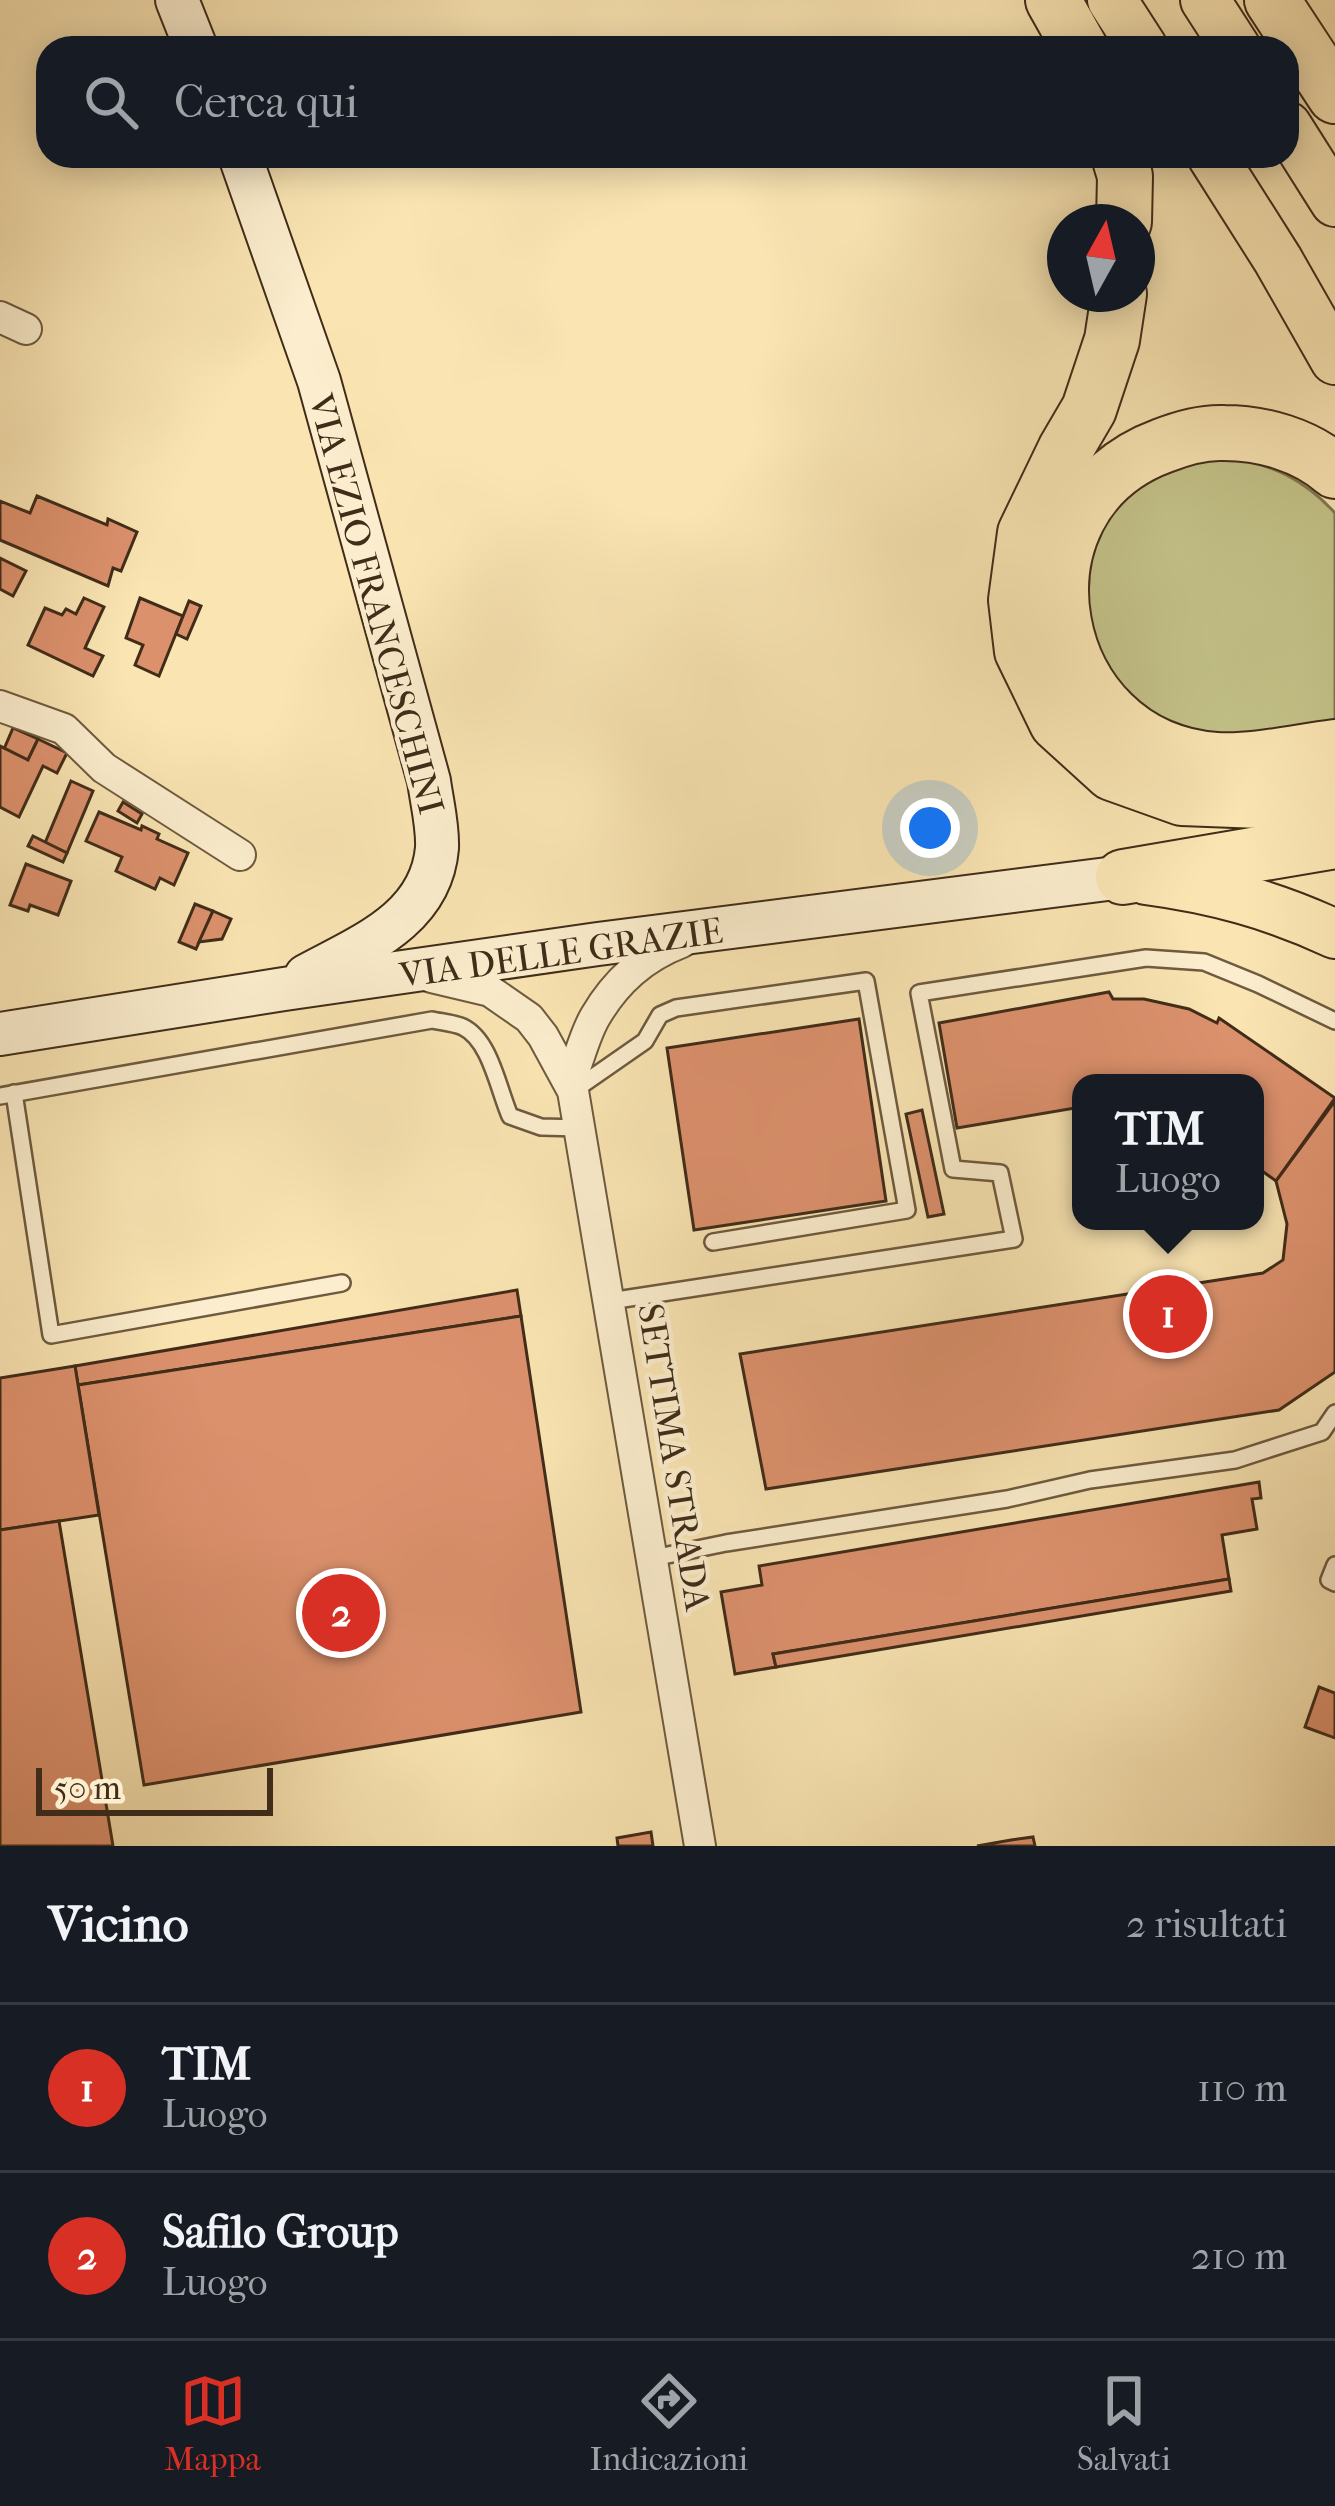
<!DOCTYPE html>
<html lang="it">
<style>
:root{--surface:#171b24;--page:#20242c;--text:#f1f3f6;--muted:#9ea1a6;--line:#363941;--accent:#d93025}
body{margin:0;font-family:"IM FELL French Canon",serif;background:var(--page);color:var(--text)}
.compass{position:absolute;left:1047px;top:204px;width:108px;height:108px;border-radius:50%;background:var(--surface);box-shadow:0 6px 30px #0003;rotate:8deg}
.scale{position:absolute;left:36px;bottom:30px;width:237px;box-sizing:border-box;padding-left:12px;border:6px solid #402c19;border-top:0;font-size:33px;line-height:42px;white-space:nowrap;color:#402c19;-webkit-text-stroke:9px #fbedcd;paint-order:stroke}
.you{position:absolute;left:930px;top:828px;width:42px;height:42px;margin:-30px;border:9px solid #fff;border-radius:50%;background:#1a73e8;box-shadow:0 0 0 18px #1a73e833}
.badge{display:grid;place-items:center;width:78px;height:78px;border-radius:50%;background:var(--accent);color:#fff;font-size:39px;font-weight:700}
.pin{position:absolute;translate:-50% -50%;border:6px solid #fff;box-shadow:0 3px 12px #0006}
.popup{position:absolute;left:1072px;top:1074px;width:192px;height:156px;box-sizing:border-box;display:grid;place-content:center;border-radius:24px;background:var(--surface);filter:drop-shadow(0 3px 9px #0005);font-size:39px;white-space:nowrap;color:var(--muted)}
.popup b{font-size:45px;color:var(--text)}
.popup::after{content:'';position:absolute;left:50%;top:100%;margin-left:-24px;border:24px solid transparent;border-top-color:var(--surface)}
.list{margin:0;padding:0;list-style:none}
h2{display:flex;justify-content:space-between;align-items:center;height:156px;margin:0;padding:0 48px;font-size:51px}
h2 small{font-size:39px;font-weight:400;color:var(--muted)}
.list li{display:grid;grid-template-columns:78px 1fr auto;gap:36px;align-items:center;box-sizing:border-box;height:168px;padding:0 48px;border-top:3px solid var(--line)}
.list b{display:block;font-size:45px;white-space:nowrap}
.list p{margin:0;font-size:39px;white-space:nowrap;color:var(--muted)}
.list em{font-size:39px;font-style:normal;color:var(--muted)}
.icon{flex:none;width:66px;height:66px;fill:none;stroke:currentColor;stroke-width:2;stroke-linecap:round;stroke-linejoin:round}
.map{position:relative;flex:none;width:1335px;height:1846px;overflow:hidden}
.search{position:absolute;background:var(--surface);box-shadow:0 6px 30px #0003;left:36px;right:36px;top:36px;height:132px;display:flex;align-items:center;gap:30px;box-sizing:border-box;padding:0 42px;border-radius:36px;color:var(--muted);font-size:45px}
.sheet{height:492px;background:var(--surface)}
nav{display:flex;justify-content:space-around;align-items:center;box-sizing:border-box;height:168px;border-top:3px solid var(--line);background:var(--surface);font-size:33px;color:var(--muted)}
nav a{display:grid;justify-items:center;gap:6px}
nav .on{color:var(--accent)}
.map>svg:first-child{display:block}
.green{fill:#c3c288;stroke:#827750;stroke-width:3}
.building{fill:#dc916d;stroke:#402c19;stroke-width:3}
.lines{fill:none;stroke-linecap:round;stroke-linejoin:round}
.service-casing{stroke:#6e5a3f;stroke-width:20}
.minor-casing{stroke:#6e5a3f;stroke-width:34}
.secondary-casing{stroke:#402c19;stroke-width:46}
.trunk-casing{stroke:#402c19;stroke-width:52}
.motorway-casing{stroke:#402c19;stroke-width:58}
.service{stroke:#fbedcd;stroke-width:15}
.minor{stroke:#fbedcd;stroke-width:30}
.secondary{stroke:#fbedcd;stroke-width:42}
.trunk{stroke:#f9e4b2;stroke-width:48}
.motorway{stroke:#f9e4b2;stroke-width:54}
.labels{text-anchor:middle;stroke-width:9;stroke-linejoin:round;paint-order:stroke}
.street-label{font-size:36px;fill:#402c19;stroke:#fbedcd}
</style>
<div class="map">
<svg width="1335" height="1846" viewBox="0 0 1335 1846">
<rect width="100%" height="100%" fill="#f9e4b2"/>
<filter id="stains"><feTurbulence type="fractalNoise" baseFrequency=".00167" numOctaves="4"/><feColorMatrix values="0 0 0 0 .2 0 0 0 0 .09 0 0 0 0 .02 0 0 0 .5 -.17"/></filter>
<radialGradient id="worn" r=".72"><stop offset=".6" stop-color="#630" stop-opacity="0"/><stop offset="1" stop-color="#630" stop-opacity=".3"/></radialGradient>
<path class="green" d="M 1229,458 C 1273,464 1305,480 1335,513 L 1335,727 L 1213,737 L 1141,710 L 1094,650 L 1085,574 L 1103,526 L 1118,505 L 1157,474 L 1204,459 Z"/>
<g class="building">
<polygon points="37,496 107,525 108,519 137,532 121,571 113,568 108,586 0,540 0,501 30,513"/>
<polygon points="0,558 26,571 13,596 0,589"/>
<polygon points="84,598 104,607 85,648 103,656 93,676 28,645 45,608 62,615 66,609 76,614"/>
<polygon points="140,598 183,616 159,676 135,665 143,645 126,638"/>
<polygon points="189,601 201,606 187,639 176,634"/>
<polygon points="13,728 38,739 28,760 4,749"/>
<polygon points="38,739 67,753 57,773 43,766 19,817 0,807 0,746 28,760"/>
<polygon points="71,781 93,791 67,853 45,843"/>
<polygon points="123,802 142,814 137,823 118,811"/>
<polygon points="99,812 141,830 142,826 159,834 157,839 188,853 174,885 160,878 155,889 116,871 122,857 86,841"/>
<polygon points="33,836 67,853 63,862 28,846"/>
<polygon points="26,864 71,881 58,915 30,905 28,911 10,905"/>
<polygon points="195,904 213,911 196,949 179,942"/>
<polygon points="213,911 231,919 222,939 199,942"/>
<polygon points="1109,992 1113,999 1144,999 1189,1009 1217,1023 1219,1018 1335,1098 1276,1181 1255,1166 1255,1083 1081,1083 1081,1107 957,1128 939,1023"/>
<polygon points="859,1019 886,1201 694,1230 667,1048"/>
<polygon points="1335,1101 1335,1372 1279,1410 766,1489 740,1354 1263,1273 1283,1260 1287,1224 1276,1181"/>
<polygon points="922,1110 944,1214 928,1217 906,1114"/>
<polygon points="517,1290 521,1316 78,1385 75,1366"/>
<polygon points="521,1316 581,1712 144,1785 78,1385"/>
<polygon points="75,1366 99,1515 0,1530 0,1378"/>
<polygon points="1259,1482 1261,1498 1252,1499 1257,1529 1222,1535 1229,1579 773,1654 776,1667 735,1674 721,1592 762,1585 759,1566"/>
<polygon points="59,1521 113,1846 0,1846 0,1530"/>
<polygon points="1229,1579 1231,1591 776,1667 773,1654"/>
<polygon points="1319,1687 1335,1693 1335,1738 1305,1727"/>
<polygon points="651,1832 653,1846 618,1846 617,1838"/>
<polygon points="1033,1837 1035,1846 977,1846 1011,1840"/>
</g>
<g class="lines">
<g class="service-casing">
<g id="service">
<polyline points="573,1091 645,1041 660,1015 676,1008 866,981 907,1210 713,1242"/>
<polyline points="14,1093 51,1335 342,1283"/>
<path d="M 0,1096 L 432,1020 C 441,1022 454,1023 463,1027 C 490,1040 498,1088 510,1116 L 541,1127 L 580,1128"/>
<polyline points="610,1301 1014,1239 1000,1173 953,1169 919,993 1146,958 1204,962 1258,984 1335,1021"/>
<polyline points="653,1558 726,1543 1007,1499 1090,1480 1235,1460 1322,1432 1335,1413"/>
<polyline points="1335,1565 1329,1580 1335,1583"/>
</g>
</g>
<g class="minor-casing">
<g id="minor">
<polyline points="0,317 26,329"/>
<polyline points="0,706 64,729 104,768 240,855"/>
<polyline points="431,977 490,991 529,1018 543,1036 573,1091 700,1846"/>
<path d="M 570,1081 C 579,1060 584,1036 595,1017 C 616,981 643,957 682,942"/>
</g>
</g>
<g class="secondary-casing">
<g id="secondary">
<polyline points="177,0 196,48"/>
<path d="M 240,156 L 319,381 L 429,781 C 432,803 438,826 437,848 C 431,920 361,946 306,976"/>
<polyline points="0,1034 284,989 598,944 1123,877"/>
</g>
</g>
<g class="trunk-casing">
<g id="trunk">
<polyline points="1112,0 1143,48"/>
<polyline points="1205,0 1236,48"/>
<polyline points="1287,126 1335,202"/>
<polyline points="1212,156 1278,260 1335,360"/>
<path d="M 1146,880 C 1214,889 1273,905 1335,934"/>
</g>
</g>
<g class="motorway-casing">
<g id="motorway">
<polyline points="1053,0 1080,48"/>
<polyline points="1272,0 1335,96"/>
<polyline points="1119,156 1125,176 1124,222"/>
<polyline points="1119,294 1112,340 1089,409 1065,450 1025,533 1016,600 1022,651 1057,723 1112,773 1182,798 1261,801 1335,788"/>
<path d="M 1335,471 C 1305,445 1263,433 1224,433 C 1203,432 1182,438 1162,446 C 1000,506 1044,748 1216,760 C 1256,762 1296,752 1335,747"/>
<polyline points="1123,877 1335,841"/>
</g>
</g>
<use href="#service" class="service"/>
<use href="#minor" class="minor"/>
<use href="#secondary" class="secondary"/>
<use href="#trunk" class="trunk"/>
<use href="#motorway" class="motorway"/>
</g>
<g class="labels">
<g class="street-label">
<text transform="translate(377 604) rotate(75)" y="13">VIA EZIO FRANCESCHINI</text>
<text transform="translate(561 952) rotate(-8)" y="13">VIA DELLE GRAZIE</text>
<text transform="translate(675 1457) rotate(81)" y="13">SETTIMA STRADA</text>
</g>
</g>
<rect width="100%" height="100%" filter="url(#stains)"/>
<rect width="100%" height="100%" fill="url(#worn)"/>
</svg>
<svg class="compass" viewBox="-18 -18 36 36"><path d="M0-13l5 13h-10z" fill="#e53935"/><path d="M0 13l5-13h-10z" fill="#9ea1a6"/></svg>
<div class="scale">50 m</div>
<div class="you"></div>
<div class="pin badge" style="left:1168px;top:1314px">1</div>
<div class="popup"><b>TIM</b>Luogo</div>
<div class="pin badge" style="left:341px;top:1613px">2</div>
<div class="search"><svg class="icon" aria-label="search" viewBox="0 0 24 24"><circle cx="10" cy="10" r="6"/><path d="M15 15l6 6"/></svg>Cerca qui</div>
</div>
<section class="sheet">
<h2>Vicino<small>2 risultati</small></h2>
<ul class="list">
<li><span class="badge">1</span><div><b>TIM</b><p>Luogo</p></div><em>110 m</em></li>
<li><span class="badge">2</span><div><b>Safilo Group</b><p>Luogo</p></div><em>210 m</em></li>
</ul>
</section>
<nav>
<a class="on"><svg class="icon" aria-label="map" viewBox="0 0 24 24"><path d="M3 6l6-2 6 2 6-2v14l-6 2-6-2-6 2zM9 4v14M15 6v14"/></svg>Mappa</a>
<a><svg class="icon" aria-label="directions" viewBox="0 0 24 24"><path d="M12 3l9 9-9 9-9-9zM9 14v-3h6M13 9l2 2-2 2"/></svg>Indicazioni</a>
<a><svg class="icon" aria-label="saved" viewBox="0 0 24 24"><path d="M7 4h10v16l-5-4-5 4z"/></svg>Salvati</a>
</nav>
